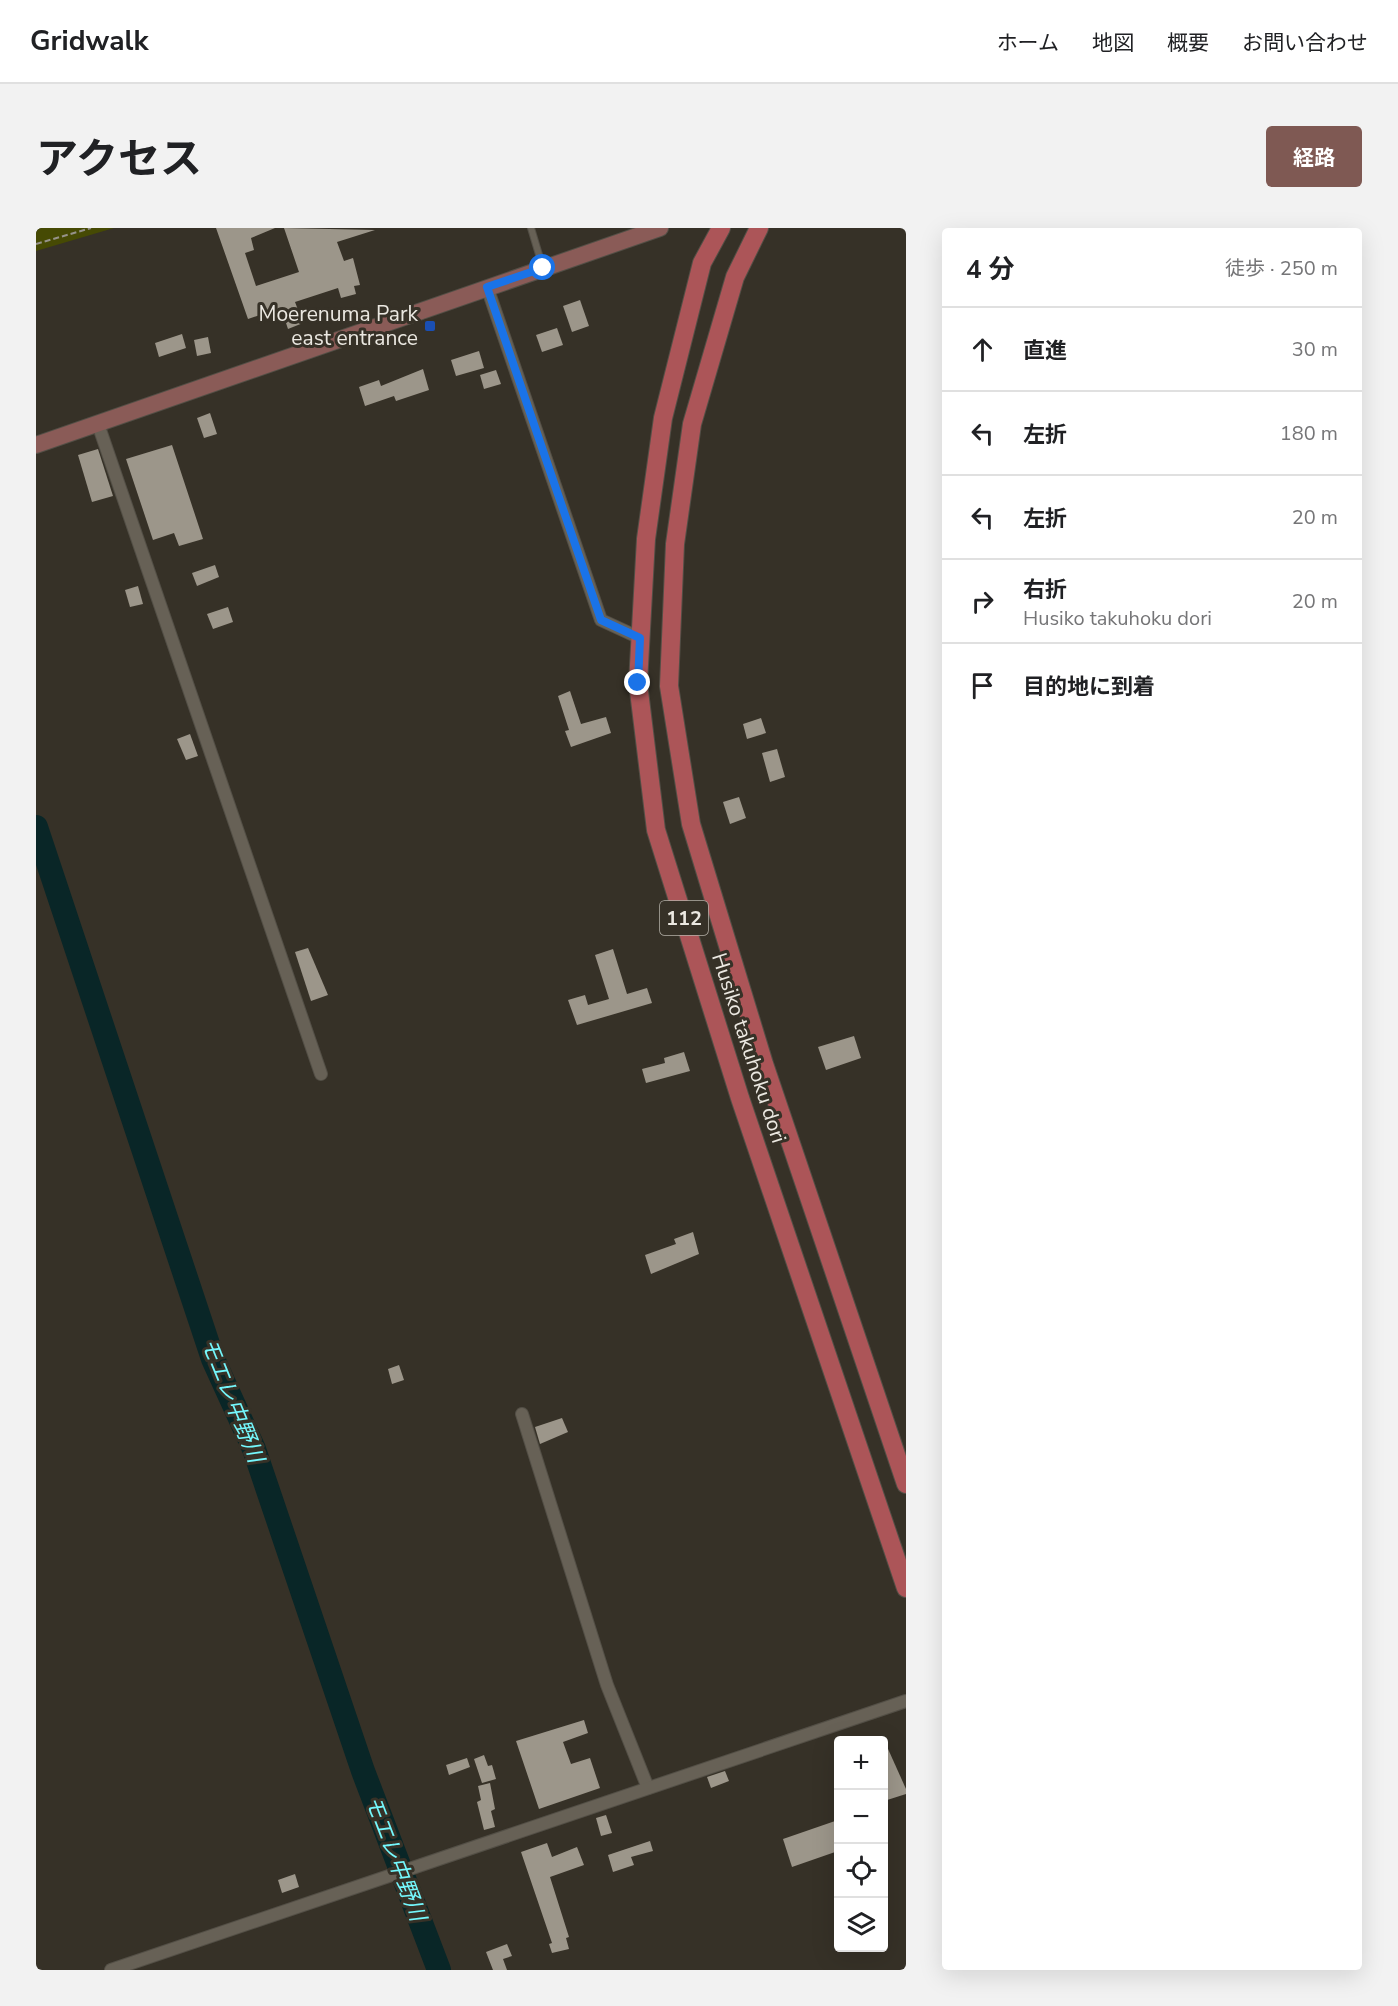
<!DOCTYPE html>
<html lang="ja">
<meta charset="utf-8">
<style>
:root{--surface:#fff;--page:#f2f2f2;--text:#202124;--muted:#757577;--line:#e0e0e0;--accent:#7f5953}
body{margin:0;font-family:"Nunito Sans","Noto Sans JP",sans-serif;background:var(--page);color:var(--text)}
.controls{position:absolute;right:18px;bottom:18px;display:grid;overflow:hidden;border-radius:6px;box-shadow:0 6px 24px #0002}
.controls button{width:54px;height:54px;display:grid;place-items:center;padding:0;border:0;border-bottom:2px solid var(--line);background:var(--surface);color:var(--text);font:30px sans-serif}
.stop{position:absolute;width:18px;height:18px;margin:-14px;border:4px solid #1a73e8;border-radius:50%;background:#fff}
.stop.end{background:#1a73e8;border-color:#fff;box-shadow:0 2px 6px #0008}
.list{margin:0;padding:0;list-style:none}
h2{display:flex;justify-content:space-between;align-items:center;height:78px;margin:0;padding:0 24px;font-size:26px}
h2 small{font-size:20px;font-weight:400;color:var(--muted)}
.list li{display:grid;grid-template-columns:39px 1fr auto;gap:18px;align-items:center;box-sizing:border-box;height:84px;padding:0 24px;border-top:2px solid var(--line)}
.list b{display:block;font-size:22px;white-space:nowrap}
.list p{margin:0;font-size:20px;white-space:nowrap;color:var(--muted)}
.list em{font-size:20px;font-style:normal;color:var(--muted)}
.icon{flex:none;width:33px;height:33px;fill:none;stroke:currentColor;stroke-width:2;stroke-linecap:round;stroke-linejoin:round}
.map{position:relative;flex:none;width:870px;height:1742px;overflow:hidden;border-radius:6px}
header{display:flex;align-items:center;gap:36px;box-sizing:border-box;height:84px;padding:0 30px;background:var(--surface);border-bottom:2px solid var(--line)}
header strong{font-size:28px}
nav{display:flex;gap:33px;margin-inline-start:auto;font-size:21px}
.intro{display:flex;align-items:center;justify-content:space-between;box-sizing:border-box;height:144px;padding:0 36px}
h1{margin:0;font-size:42px}
.button{padding:15px 27px;border-radius:6px;background:var(--accent);color:#fff;font-size:21px;font-weight:700}
main{display:flex;gap:36px;padding:0 36px}
aside{flex:1;background:var(--surface);border-radius:6px;box-shadow:0 6px 24px #0002}
.map>svg:first-child{display:block}
.green{fill:#464a04}
.lines{fill:none;stroke-linecap:round;stroke-linejoin:round}
.river{stroke:#092627;stroke-width:24}
.building{fill:#9c968a}
.lane-casing{stroke:#534f46;stroke-width:8}
.street-casing{stroke:#534f46;stroke-width:14}
.secondary-casing{stroke:#534f46;stroke-width:18}
.primary-casing{stroke:#534f46;stroke-width:20}
.path{stroke:#96928a;stroke-width:2;stroke-dasharray:6 3;stroke-linecap:butt}
.lane{stroke:#676156;stroke-width:6}
.street{stroke:#676156;stroke-width:12}
.secondary{stroke:#8a5b57;stroke-width:16}
.primary{stroke:#ac5558;stroke-width:18}
.route{stroke:#1a73e8;stroke-width:8}
.transit-dot{fill:#1a4fb4;stroke:#363127;stroke-width:2}
.labels{text-anchor:middle;stroke-width:6;stroke-linejoin:round;paint-order:stroke}
.shield{fill:#363127;stroke:#b5b1a9;stroke-width:1.5}
.shield-label{font-size:20px;font-weight:bold;fill:#ebe8e1}
.poi-label{font-size:21px;fill:#ebe8e1;stroke:#363127;text-anchor:end}
.street-label{font-size:21px;fill:#ebe8e1;stroke:#363127}
.water-label{font-size:22px;font-style:italic;fill:#74f8fd;stroke:#363127}
</style>
<header>
<strong>Gridwalk</strong>
<nav><a>ホーム</a><a>地図</a><a>概要</a><a>お問い合わせ</a></nav>
</header>
<div class="intro"><h1>アクセス</h1><a class="button">経路</a></div>
<main>
<div class="map">
<svg width="870" height="1742" viewBox="0 0 870 1742">
<rect width="100%" height="100%" fill="#363127"/>
<polygon class="green" points="0,0 78,0 0,23"/>
<g class="lines">
<polyline class="river" points="0,599 177,1131 218,1221 327,1543 403,1742"/>
</g>
<g class="building">
<polygon points="180,0 239,0 215,10 218,22 209,25 220,58 263,44 248,0 339,2 301,14 308,33 317,30 324,57 318,58 320,66 305,70 302,60 259,74 267,95 252,101 245,80 212,91"/>
<polygon points="544,72 553,98 536,104 527,78"/>
<polygon points="521,100 527,117 506,124 500,107"/>
<polygon points="146,106 150,120 123,129 119,115"/>
<polygon points="172,109 175,125 161,128 158,112"/>
<polygon points="443,123 448,140 420,148 415,132"/>
<polygon points="387,141 393,162 360,173 358,168 329,178 323,159 343,152 345,158"/>
<polygon points="460,142 465,156 448,161 444,147"/>
<polygon points="174,185 181,206 168,210 161,190"/>
<polygon points="136,217 167,311 143,318 138,305 117,312 90,231"/>
<polygon points="62,221 77,268 56,274 42,227"/>
<polygon points="179,337 183,349 161,358 156,345"/>
<polygon points="102,358 107,376 94,379 89,362"/>
<polygon points="192,379 197,394 177,401 171,386"/>
<polygon points="534,463 545,496 570,489 575,505 535,519 529,503 533,502 522,468"/>
<polygon points="725,490 730,505 711,511 707,496"/>
<polygon points="154,506 162,528 150,532 141,511"/>
<polygon points="741,521 749,549 734,554 726,525"/>
<polygon points="703,569 710,590 694,596 687,574"/>
<polygon points="272,720 292,767 275,773 259,724"/>
<polygon points="577,721 591,766 611,760 616,775 541,797 532,772 549,767 552,777 573,771 559,727"/>
<polygon points="818,808 825,830 790,842 782,819"/>
<polygon points="648,824 654,843 610,855 606,841 629,835 628,830"/>
<polygon points="657,1004 663,1026 615,1046 609,1027 640,1016 638,1011"/>
<polygon points="363,1137 368,1152 356,1156 352,1141"/>
<polygon points="526,1190 532,1204 504,1216 499,1199"/>
<polygon points="548,1492 552,1505 527,1514 535,1536 554,1530 564,1560 503,1581 480,1513"/>
<polygon points="848,1512 870,1561 870,1566 848,1573"/>
<polygon points="448,1527 452,1538 456,1537 460,1551 446,1555 438,1531"/>
<polygon points="431,1530 434,1539 413,1547 410,1537"/>
<polygon points="689,1543 693,1553 675,1560 671,1549"/>
<polygon points="454,1555 459,1581 455,1583 459,1599 448,1602 441,1574 445,1572 442,1558"/>
<polygon points="570,1587 576,1605 565,1608 560,1590"/>
<polygon points="802,1592 802,1623 756,1639 747,1611"/>
<polygon points="614,1613 617,1623 595,1629 598,1637 577,1644 572,1627"/>
<polygon points="511,1615 516,1629 541,1619 548,1637 514,1649 533,1709 530,1710 533,1721 516,1725 513,1716 516,1715 485,1624"/>
<polygon points="259,1646 263,1659 246,1665 242,1652"/>
<polygon points="471,1716 476,1728 467,1731 471,1742 457,1742 450,1724"/>
</g>
<g class="lines">
<g class="lane-casing">
<polyline id="lane" points="495,0 507,40"/>
</g>
<g class="street-casing">
<g id="street">
<polyline points="451,59 565,392 604,410"/>
<polyline points="62,196 285,846"/>
<polyline points="486,1186 571,1457 612,1560"/>
<polyline points="75,1742 870,1473"/>
</g>
</g>
<g class="secondary-casing">
<polyline id="secondary" points="0,217 624,0"/>
</g>
<g class="primary-casing">
<g id="primary">
<polyline points="685,0 666,35 627,190 610,311 602,455 620,602 704,870 870,1360"/>
<polyline points="723,0 699,49 656,196 639,316 633,458 655,596 728,836 870,1256"/>
</g>
</g>
<polyline class="path" points="0,16 55,0"/>
<use href="#lane" class="lane"/>
<use href="#street" class="street"/>
<use href="#secondary" class="secondary"/>
<use href="#primary" class="primary"/>
</g>
<g class="lines">
<polyline class="route" points="507,40 451,59 565,392 604,410 602,455"/>
</g>
<rect class="transit-dot" x="388" y="92" width="12" height="12" rx="3"/>
<g class="labels">
<rect class="shield" x="624" y="673" width="48" height="34" rx="4.5"/>
<g class="shield-label">
<text x="648" y="697">112</text>
</g>
<g class="poi-label">
<text x="382" y="93">Moerenuma Park<tspan x="382" dy="24">east entrance</tspan></text>
</g>
<g class="street-label">
<text transform="translate(713 820) rotate(72)" y="7">Husiko takuhoku dori</text>
</g>
<g class="water-label">
<text transform="translate(197 1172) rotate(68)" y="8">モエレ中野川</text>
<text transform="translate(360 1630) rotate(69)" y="8">モエレ中野川</text>
</g>
</g>
</svg>
<div class="controls">
<button>+</button>
<button>−</button>
<button><svg class="icon" aria-label="locate" viewBox="0 0 24 24"><circle cx="12" cy="12" r="6"/><path d="M12 2v4M12 18v4M2 12h4M18 12h4"/></svg></button>
<button><svg class="icon" aria-label="layers" viewBox="0 0 24 24"><path d="M12 4l9 5-9 5-9-5zM3 14l9 5 9-5"/></svg></button>
</div>
<div class="stop" style="left:507px;top:40px"></div>
<div class="stop end" style="left:602px;top:455px"></div>
</div>
<aside>
<h2>4 分<small>徒歩 · 250 m</small></h2>
<ul class="list">
<li><svg class="icon" aria-label="ahead" viewBox="0 0 24 24"><path d="M12 20V5M6 11l6-6 6 6"/></svg><div><b>直進</b></div><em>30 m</em></li>
<li><svg class="icon" aria-label="left" viewBox="0 0 24 24"><path d="M17 20v-9H6M10 6l-5 5 5 5"/></svg><div><b>左折</b></div><em>180 m</em></li>
<li><svg class="icon" aria-label="left" viewBox="0 0 24 24"><path d="M17 20v-9H6M10 6l-5 5 5 5"/></svg><div><b>左折</b></div><em>20 m</em></li>
<li><svg class="icon" aria-label="right" viewBox="0 0 24 24"><path d="M7 20v-9h11M14 6l5 5-5 5"/></svg><div><b>右折</b><p>Husiko takuhoku dori</p></div><em>20 m</em></li>
<li><svg class="icon" aria-label="arrive" viewBox="0 0 24 24"><path d="M6 21V4h12l-3 4 3 4H6"/></svg><div><b>目的地に到着</b></div></li>
</ul>
</aside>
</main>
